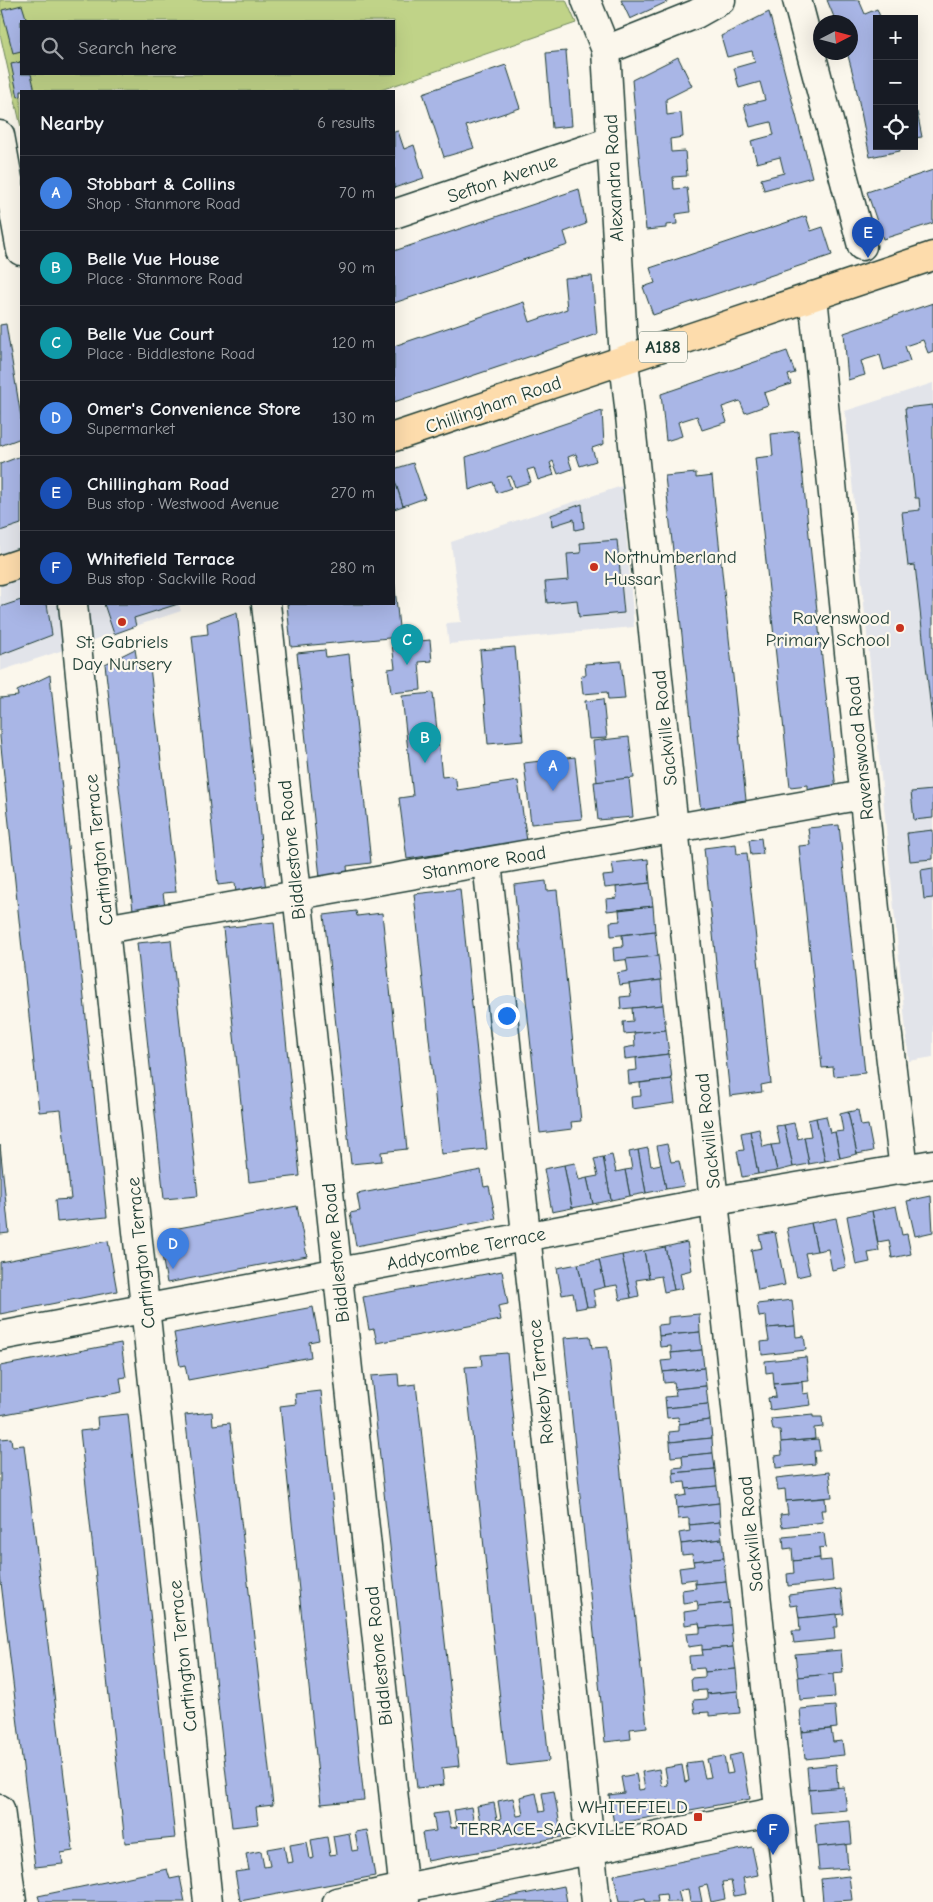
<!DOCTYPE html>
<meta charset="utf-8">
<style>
:root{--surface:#171b24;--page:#20242c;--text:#f1f3f6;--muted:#9ea1a6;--line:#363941;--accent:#0f766e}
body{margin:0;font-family:"Comic Neue",sans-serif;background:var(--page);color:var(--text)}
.controls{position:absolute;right:15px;top:15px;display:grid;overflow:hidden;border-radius:0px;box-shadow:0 5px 20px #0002}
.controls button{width:45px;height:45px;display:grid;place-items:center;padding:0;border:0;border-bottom:1px solid var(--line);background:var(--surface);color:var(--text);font:25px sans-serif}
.compass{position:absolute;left:813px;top:15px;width:45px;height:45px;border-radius:50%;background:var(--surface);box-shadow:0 5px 20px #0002;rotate:84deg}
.you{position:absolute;left:506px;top:1015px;width:18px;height:18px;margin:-12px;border:4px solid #fff;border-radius:50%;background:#1a73e8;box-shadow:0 0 0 8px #1a73e833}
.badge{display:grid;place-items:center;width:32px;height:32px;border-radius:50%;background:var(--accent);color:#fff;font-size:16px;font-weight:700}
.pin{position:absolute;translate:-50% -41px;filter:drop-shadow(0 1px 2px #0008)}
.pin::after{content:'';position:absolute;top:26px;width:18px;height:15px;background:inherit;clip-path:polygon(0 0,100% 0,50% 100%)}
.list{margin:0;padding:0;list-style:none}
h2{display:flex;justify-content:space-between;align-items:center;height:65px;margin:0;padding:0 20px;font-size:21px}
h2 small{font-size:16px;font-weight:400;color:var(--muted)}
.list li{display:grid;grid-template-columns:32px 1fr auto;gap:15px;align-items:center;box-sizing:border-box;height:75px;padding:0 20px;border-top:1px solid var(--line)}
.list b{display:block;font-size:19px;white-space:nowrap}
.list p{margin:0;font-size:16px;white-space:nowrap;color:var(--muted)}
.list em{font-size:16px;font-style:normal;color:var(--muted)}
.icon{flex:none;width:28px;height:28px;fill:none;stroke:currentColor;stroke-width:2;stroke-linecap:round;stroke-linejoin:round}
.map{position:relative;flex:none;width:933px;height:1902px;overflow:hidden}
.search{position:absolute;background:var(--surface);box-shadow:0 5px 20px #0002;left:20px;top:20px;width:375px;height:55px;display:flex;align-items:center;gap:12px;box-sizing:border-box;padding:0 18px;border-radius:0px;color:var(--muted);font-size:19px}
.panel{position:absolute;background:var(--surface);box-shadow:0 5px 20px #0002;left:20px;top:90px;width:375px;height:515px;border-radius:0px}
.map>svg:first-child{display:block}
.built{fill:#e2e4ea}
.green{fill:#c0d388;stroke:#70885e;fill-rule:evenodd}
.building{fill:#a9b6e6;stroke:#1f3d34}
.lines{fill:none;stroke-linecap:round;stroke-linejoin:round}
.minor-casing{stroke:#1f3d34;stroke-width:31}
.major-casing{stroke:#1f3d34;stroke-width:31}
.minor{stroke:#fbf7ec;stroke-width:28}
.major{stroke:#fddcac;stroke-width:28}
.poi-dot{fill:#c8321e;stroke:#fbf7ec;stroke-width:2}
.labels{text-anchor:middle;stroke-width:4.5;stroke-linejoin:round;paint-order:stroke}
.shield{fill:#fbf7ec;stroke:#61756b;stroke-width:1}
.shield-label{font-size:18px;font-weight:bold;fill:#1f3d34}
.street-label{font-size:19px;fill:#1f3d34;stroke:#fbf7ec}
.poi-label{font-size:19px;fill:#1f3d34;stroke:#fbf7ec;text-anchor:end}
</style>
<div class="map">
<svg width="933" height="1902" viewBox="0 0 933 1902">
<rect width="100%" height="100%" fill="#fbf7ec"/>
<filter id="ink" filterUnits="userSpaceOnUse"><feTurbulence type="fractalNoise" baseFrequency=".02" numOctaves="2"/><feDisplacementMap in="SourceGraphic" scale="10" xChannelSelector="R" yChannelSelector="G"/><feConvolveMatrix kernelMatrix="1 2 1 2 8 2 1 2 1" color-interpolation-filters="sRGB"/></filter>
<g filter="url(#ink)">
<g class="built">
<polygon points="933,383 933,1057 909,1061 845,411"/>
<polygon points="21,460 21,604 179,604 181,611 0,671 0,467"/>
<polygon points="622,486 634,627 449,644 446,623 461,622 451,542"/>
</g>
<path class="green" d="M 0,0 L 566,0 L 576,23 L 378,91 L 21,91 L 21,127 L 0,34 ZM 21,21 L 394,21 L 394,74 L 21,74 Z"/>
<g class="building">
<polygon points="621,0 671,0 630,19"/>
<polygon points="827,0 859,0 865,14 877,9 881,19 877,19 877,33 873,34 877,46 877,146 899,146 900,151 870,157 855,82 847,52 850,52 850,22 836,22"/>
<polygon points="22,5 27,21 21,21 21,51 13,53 2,10"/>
<polygon points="769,12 812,177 764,190 761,179 784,173 780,157 757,163 751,141 774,135 771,122 750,127 744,105 765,100 760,82 739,88 734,68 755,62 752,51 727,57 721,36"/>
<polygon points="566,51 572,126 552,128 546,53"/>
<polygon points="678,57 692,86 666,99 667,115 681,113 683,137 670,139 671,152 685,151 687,176 673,177 674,189 687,188 690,212 676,214 677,224 666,225 666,228 646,230 632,80"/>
<polygon points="21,62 21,74 31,74 35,91 21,91 21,96 18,97 11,64"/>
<polygon points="506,65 520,108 466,126 474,148 444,157 423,93"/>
<polygon points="917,112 922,137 914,138 914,113"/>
<polygon points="398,131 404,149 414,145 424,178 394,188 394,132"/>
<polygon points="933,170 933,223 883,239 867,192"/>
<polygon points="579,189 586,224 564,232 568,245 394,303 394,251"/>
<polygon points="806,216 811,231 823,227 832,255 653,315 643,287 655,283 650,268"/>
<polygon points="592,276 597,334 394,402 394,346 524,302 530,322 567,309 564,278"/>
<polygon points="933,303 933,351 928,353 923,340 905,346 910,361 884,370 880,355 861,361 865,375 848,380 844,333"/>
<polygon points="6,324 21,417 21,438 0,446 0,325"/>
<polygon points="787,351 795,373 788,375 791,384 764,393 768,405 745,413 740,401 722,407 727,422 702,430 697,416 678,422 682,436 666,441 661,394"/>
<polygon points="933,405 933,729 915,565 908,566 902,512 920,510 919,498 915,498 905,408"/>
<polygon points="602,411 604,444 592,448 596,461 580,466 576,454 568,457 572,469 558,474 553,461 550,463 554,475 538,480 534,468 527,470 531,482 515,487 511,476 507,477 511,488 497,493 493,482 469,490 466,457"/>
<polygon points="798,431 836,790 808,793 808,785 790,787 755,458 773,456 771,434"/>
<polygon points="21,456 21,524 0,531 0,464"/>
<polygon points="413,463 425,498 403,506 394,478 394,469"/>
<polygon points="696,473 696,478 712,476 746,800 731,802 731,809 701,813 665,476"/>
<polygon points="394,478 403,506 394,509"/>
<polygon points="582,504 584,528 575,530 574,519 552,526 551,515"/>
<polygon points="617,540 624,613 579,617 577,600 547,603 545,582 569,580 567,554 581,553 580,543"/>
<polygon points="394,578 400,637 291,647 287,604 394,604"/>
<polygon points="21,600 21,604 47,604 52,635 0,655 0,607"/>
<polygon points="104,604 178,604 134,618 136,626 114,634"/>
<polygon points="237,612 266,891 236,894 235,883 218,885 192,636 208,634 207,623"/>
<polygon points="430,640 432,661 419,662 421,690 391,693 388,669 395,668 392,644"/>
<polygon points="515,647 523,741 488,744 480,650"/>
<polygon points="135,649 138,668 150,667 176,892 163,893 165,906 133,910 105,664"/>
<polygon points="325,650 326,657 349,654 371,863 347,866 348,876 320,878 297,653"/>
<polygon points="621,661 625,699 608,700 607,692 583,694 581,675 586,675 585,664"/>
<polygon points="50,675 107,1217 57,1222 55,1200 71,1199 61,1110 39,1112 0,737 0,698 18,696 17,691"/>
<polygon points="433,693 442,777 451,776 456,780 457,790 518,781 527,841 407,859 399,798 413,796 402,696"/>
<polygon points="603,699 607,738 589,739 585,701"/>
<polygon points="629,737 634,778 597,782 593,741"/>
<polygon points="575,757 582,819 531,824 524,763"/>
<polygon points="629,778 633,817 598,820 594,782"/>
<polygon points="933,790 933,818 914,820 911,792"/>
<polygon points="839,825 865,1073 834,1076 833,1067 822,1068 799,846 810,845 808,828"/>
<polygon points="933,830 933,859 910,861 907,833"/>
<polygon points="761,838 763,854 751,855 749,840"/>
<polygon points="736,844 737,854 747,853 771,1083 761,1085 762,1092 730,1096 704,848"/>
<polygon points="648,859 650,883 605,888 603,876 614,875 612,863"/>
<polygon points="933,868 933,898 924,899 921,870"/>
<polygon points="546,881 547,891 557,890 581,1121 571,1122 572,1129 540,1133 514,885"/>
<polygon points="650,883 653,906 607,911 606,899 617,898 616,887"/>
<polygon points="460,889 487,1149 441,1154 414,894"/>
<polygon points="653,906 655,931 611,936 610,922 620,921 619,910"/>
<polygon points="356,911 357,916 382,913 407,1149 381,1152 382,1161 351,1164 324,915"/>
<polygon points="274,922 300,1176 249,1182 223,928"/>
<polygon points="655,931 658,956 614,961 613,948 623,947 622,935"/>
<polygon points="171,940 198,1196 164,1199 137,943"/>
<polygon points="658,956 661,980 619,985 617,973 628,971 626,959"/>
<polygon points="661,980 663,1005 621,1009 620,997 631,996 629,984"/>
<polygon points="663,1005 666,1030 624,1034 623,1022 633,1021 632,1008"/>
<polygon points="666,1030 669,1054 625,1059 624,1048 635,1046 634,1033"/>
<polygon points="669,1054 672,1079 629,1084 628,1071 637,1070 636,1058"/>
<polygon points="672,1079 675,1103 632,1109 631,1097 641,1096 640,1083"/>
<polygon points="858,1110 861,1126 868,1125 873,1151 857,1154 848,1112"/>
<polygon points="848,1112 857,1154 840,1158 835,1132 843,1131 840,1114"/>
<polygon points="826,1116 830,1133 835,1132 840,1158 825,1161 816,1118"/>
<polygon points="816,1118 825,1161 809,1164 804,1137 811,1136 808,1120"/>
<polygon points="794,1123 798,1139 804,1137 809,1164 793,1167 784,1125"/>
<polygon points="784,1125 793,1167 777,1171 771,1145 780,1144 776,1126"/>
<polygon points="759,1129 763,1147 771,1145 777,1171 758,1174 750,1131"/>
<polygon points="750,1131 758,1174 742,1177 737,1151 744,1150 741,1133"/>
<polygon points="667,1144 671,1162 679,1161 684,1186 666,1189 657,1146"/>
<polygon points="0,1145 9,1233 0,1234"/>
<polygon points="648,1148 651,1166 661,1164 666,1189 646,1193 638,1150"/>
<polygon points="638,1150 646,1193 630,1196 625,1170 632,1169 629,1152"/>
<polygon points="612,1155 616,1172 625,1170 630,1196 611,1200 603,1157"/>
<polygon points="603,1157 611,1200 593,1204 587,1178 598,1176 594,1159"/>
<polygon points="575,1163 579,1180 587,1178 593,1204 572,1208 564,1165"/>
<polygon points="564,1165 572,1208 552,1212 544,1169"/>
<polygon points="481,1170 484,1187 489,1186 496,1219 356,1246 350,1213 360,1211 357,1194"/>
<polygon points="931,1196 933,1232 915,1236 907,1201"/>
<polygon points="297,1206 307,1256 167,1283 161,1250 171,1248 168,1230"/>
<polygon points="896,1206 902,1235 907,1234 911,1254 892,1258 889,1240 878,1242 872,1211"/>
<polygon points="872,1211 879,1251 868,1253 870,1262 856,1265 847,1216"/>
<polygon points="836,1218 846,1267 832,1270 828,1249 817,1251 811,1223"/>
<polygon points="811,1223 817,1251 805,1253 810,1274 797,1277 787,1228"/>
<polygon points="775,1232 785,1285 758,1290 751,1250 762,1248 759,1235"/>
<polygon points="108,1241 117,1291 0,1314 0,1262"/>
<polygon points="687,1242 692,1270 680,1273 683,1288 674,1290 665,1247"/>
<polygon points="665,1247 674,1290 664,1292 661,1276 649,1278 644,1251"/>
<polygon points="644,1251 649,1278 636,1280 639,1296 631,1298 622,1255"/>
<polygon points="622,1255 631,1298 620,1300 617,1285 605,1287 599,1260"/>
<polygon points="599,1260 605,1287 593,1290 596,1306 587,1307 578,1264"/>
<polygon points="578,1264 587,1307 576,1309 573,1293 562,1295 557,1268"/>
<polygon points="502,1271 508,1304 498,1306 501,1320 377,1343 374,1329 369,1330 363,1297"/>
<polygon points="792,1300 795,1326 767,1328 766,1316 759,1317 757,1304"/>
<polygon points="313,1307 319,1340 309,1342 311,1357 188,1380 185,1365 180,1366 174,1333"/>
<polygon points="699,1314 700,1332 659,1336 658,1325 668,1324 668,1317"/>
<polygon points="795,1326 796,1337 804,1336 806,1350 762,1355 761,1342 769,1341 767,1328"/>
<polygon points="700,1332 702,1350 671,1353 671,1346 660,1347 659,1336"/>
<polygon points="590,1336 592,1348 608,1347 647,1727 630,1729 631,1739 605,1742 564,1338"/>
<polygon points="121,1343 126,1377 120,1378 122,1392 0,1415 0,1366"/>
<polygon points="702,1350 704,1368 663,1372 661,1361 672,1360 671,1353"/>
<polygon points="507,1353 549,1761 507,1766 465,1367 482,1366 481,1355"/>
<polygon points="806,1357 809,1381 774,1384 773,1372 766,1373 765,1361"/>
<polygon points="704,1368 706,1386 675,1389 674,1382 664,1383 663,1372"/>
<polygon points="398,1374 399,1386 416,1384 459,1766 442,1768 444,1785 417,1788 371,1376"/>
<polygon points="802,1382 803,1394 809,1393 811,1405 770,1410 768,1398 776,1397 774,1384"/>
<polygon points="706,1386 708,1404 666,1408 665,1397 676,1396 675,1389"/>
<polygon points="321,1391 364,1800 321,1804 280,1406 296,1404 295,1394"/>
<polygon points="708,1404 710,1420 679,1424 678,1417 667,1418 666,1408"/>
<polygon points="212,1412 213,1425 230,1423 273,1805 256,1807 258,1824 232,1827 185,1415"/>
<polygon points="128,1414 175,1838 125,1843 80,1431 98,1429 97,1417"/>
<polygon points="813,1415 813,1417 822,1417 823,1427 814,1428 815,1439 781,1442 780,1430 773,1430 771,1419"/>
<polygon points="710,1420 712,1438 670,1442 669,1432 679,1431 679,1424"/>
<polygon points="11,1438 12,1446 24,1445 73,1851 61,1853 63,1864 35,1867 0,1574 0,1439"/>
<polygon points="712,1438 713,1453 671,1457 670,1442"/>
<polygon points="818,1439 820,1451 814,1451 815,1464 776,1468 775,1456 782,1455 781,1442"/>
<polygon points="713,1453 715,1469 673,1473 673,1468 683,1467 682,1456"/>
<polygon points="715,1469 717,1486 686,1489 685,1482 674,1483 673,1473"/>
<polygon points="829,1472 832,1497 786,1501 785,1489 778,1490 776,1478"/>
<polygon points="717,1486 719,1503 677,1508 676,1497 687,1495 686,1489"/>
<polygon points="825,1498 826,1510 821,1510 823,1522 782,1527 780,1515 788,1514 786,1501"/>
<polygon points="719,1503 720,1522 689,1525 689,1518 678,1519 677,1508"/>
<polygon points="720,1522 722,1539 681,1544 679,1533 690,1531 689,1525"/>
<polygon points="824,1533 826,1547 819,1548 820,1558 793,1561 792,1548 784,1549 783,1537"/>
<polygon points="722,1539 724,1558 693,1561 692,1554 682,1555 681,1544"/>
<polygon points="724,1558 726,1581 695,1584 695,1579 681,1581 679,1568 694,1566 693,1561"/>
<polygon points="820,1558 820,1561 831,1560 833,1581 788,1586 787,1574 794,1573 793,1561"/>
<polygon points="726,1581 729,1603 698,1606 697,1601 683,1603 682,1590 696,1588 695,1584"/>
<polygon points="841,1589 844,1614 799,1618 797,1605 790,1606 788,1595"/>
<polygon points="729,1603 731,1625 700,1628 699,1623 685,1625 684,1612 698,1610 698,1606"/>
<polygon points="837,1614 838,1627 834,1627 835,1639 794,1643 792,1631 800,1631 799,1618"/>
<polygon points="731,1625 733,1647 702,1650 702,1645 688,1647 686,1634 700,1633 700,1628"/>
<polygon points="733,1647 736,1669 705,1672 704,1668 690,1669 689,1656 703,1655 702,1650"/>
<polygon points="841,1650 843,1673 798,1677 795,1654"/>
<polygon points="736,1669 738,1691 707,1694 706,1690 692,1691 691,1678 705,1677 705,1672"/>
<polygon points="833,1674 835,1697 800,1700 798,1677"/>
<polygon points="738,1691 740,1713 709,1716 709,1712 695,1713 693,1700 707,1699 707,1694"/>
<polygon points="835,1706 837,1728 802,1732 800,1709"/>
<polygon points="831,1729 833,1742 842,1741 844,1755 805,1759 802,1732"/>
<polygon points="742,1753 750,1799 614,1824 609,1795 624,1793 621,1777 636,1774 639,1790 645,1789 642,1772 659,1769 662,1786 668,1785 665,1768 682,1765 685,1782 689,1781 686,1763 701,1761 705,1778 711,1777 707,1759 724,1756 727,1774 733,1773 729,1756"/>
<polygon points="836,1764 838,1788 809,1790 807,1767"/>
<polygon points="844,1787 847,1810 811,1813 809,1790"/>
<polygon points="554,1791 562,1837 427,1861 422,1833 436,1831 433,1814 448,1812 451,1828 457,1827 454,1810 471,1807 474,1824 480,1823 477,1806 494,1803 497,1820 501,1819 498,1801 513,1798 517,1816 523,1815 520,1797 536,1793 540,1812 545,1811 542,1793"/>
<polygon points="850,1821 852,1844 817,1847 815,1824"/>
<polygon points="367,1830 375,1876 240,1901 235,1872 249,1870 246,1854 261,1851 264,1867 270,1866 267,1849 284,1846 287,1863 293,1862 290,1845 307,1842 310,1859 314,1858 311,1840 327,1837 330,1855 336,1854 333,1836 349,1833 352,1851 358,1850 355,1832"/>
<polygon points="846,1844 848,1868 819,1870 817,1847"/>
<polygon points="752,1847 758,1875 743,1878 746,1894 734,1896 731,1881 722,1882 725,1899 711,1902 707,1885 699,1887 702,1902 690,1902 688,1889 678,1891 681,1902 667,1902 666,1894 657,1895 658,1902 646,1902 645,1898 635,1900 635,1902 619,1902 614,1875"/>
<polygon points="167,1869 170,1879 180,1877 185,1902 40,1902 38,1896"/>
<polygon points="849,1876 852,1900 823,1902 821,1879"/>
<polygon points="564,1886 567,1902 484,1902"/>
</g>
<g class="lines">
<g class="minor-casing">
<g id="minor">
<polyline points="586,0 606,50 624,360 789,1902"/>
<polyline points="797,0 862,246"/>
<polyline points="606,50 696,14 721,0"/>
<polyline points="0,135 21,251"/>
<polyline points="394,214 611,141"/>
<polyline points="813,296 887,1028 904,1170"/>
<polyline points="73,604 105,929 208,1902"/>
<polyline points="266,604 405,1902"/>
<polyline points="487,862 596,1902"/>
<polyline points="105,929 863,795"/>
<polyline points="0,1336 715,1201 933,1164"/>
<polyline points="0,1809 12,1902"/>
<polyline points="337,1902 779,1811"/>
</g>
</g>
<g class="major-casing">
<g id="major">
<polyline points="394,437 933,256"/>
<polyline points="0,570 21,563"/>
</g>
</g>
<use href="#minor" class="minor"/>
<use href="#major" class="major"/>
</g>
</g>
<g class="poi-dot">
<circle cx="594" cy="567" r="5"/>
<circle cx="122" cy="622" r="5"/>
<circle cx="900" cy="628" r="5"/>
<rect x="693" y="1812" width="10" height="10" rx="2.5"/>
</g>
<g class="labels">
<rect class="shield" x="639" y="331.5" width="48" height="31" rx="4"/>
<g class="shield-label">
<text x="663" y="353">A188</text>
</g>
<g class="street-label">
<text transform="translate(502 178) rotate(-19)" y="7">Sefton Avenue</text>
<text transform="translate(613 178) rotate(-93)" y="7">Alexandra Road</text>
<text transform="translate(493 404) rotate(-19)" y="7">Chillingham Road</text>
<text transform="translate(664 728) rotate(-96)" y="7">Sackville Road</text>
<text transform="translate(859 748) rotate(-96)" y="7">Ravenswood Road</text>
<text transform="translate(98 850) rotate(-96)" y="7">Cartington Terrace</text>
<text transform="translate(291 850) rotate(-96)" y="7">Biddlestone Road</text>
<text transform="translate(484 862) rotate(-10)" y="7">Stanmore Road</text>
<text transform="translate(707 1131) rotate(-96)" y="7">Sackville Road</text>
<text transform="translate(466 1248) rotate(-11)" y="7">Addycombe Terrace</text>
<text transform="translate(140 1253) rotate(-96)" y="7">Cartington Terrace</text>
<text transform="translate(335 1253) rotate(-96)" y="7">Biddlestone Road</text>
<text transform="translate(540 1382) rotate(-96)" y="7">Rokeby Terrace</text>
<text transform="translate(750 1534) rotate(-96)" y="7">Sackville Road</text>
<text transform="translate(182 1656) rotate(-96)" y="7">Cartington Terrace</text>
<text transform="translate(378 1656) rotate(-96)" y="7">Biddlestone Road</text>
</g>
<g class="poi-label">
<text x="604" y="563" text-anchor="start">Northumberland<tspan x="604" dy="22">Hussar</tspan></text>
<text x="890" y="624">Ravenswood<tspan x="890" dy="22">Primary School</tspan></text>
<text x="122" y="648" text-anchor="middle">St. Gabriels<tspan x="122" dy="22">Day Nursery</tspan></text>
<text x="688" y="1813">WHITEFIELD<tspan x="688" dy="22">TERRACE-SACKVILLE ROAD</tspan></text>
</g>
</g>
</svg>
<div class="controls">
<button>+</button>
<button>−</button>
<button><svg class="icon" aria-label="locate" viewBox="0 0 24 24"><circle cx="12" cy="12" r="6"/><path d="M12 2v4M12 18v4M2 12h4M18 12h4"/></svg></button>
</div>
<svg class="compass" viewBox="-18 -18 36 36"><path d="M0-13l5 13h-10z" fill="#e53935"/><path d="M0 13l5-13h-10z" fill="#9ea1a6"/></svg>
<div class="you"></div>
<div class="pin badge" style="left:553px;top:791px;background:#3f7fe0">A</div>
<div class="pin badge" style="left:425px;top:763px;background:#0f9aa8">B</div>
<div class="pin badge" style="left:407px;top:665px;background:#0f9aa8">C</div>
<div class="pin badge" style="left:173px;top:1269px;background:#3f7fe0">D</div>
<div class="pin badge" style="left:868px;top:258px;background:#1a4fb4">E</div>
<div class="pin badge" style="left:773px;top:1855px;background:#1a4fb4">F</div>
<div class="search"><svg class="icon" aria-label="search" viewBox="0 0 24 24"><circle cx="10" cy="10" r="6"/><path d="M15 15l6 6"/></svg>Search here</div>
<section class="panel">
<h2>Nearby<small>6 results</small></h2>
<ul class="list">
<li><span class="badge" style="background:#3f7fe0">A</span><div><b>Stobbart &amp; Collins</b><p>Shop · Stanmore Road</p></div><em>70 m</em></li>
<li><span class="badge" style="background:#0f9aa8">B</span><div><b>Belle Vue House</b><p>Place · Stanmore Road</p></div><em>90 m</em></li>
<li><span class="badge" style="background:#0f9aa8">C</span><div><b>Belle Vue Court</b><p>Place · Biddlestone Road</p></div><em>120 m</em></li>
<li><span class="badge" style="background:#3f7fe0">D</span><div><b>Omer's Convenience Store</b><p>Supermarket</p></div><em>130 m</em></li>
<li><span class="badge" style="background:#1a4fb4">E</span><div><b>Chillingham Road</b><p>Bus stop · Westwood Avenue</p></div><em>270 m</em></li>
<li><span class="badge" style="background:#1a4fb4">F</span><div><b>Whitefield Terrace</b><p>Bus stop · Sackville Road</p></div><em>280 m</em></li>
</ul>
</section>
</div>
